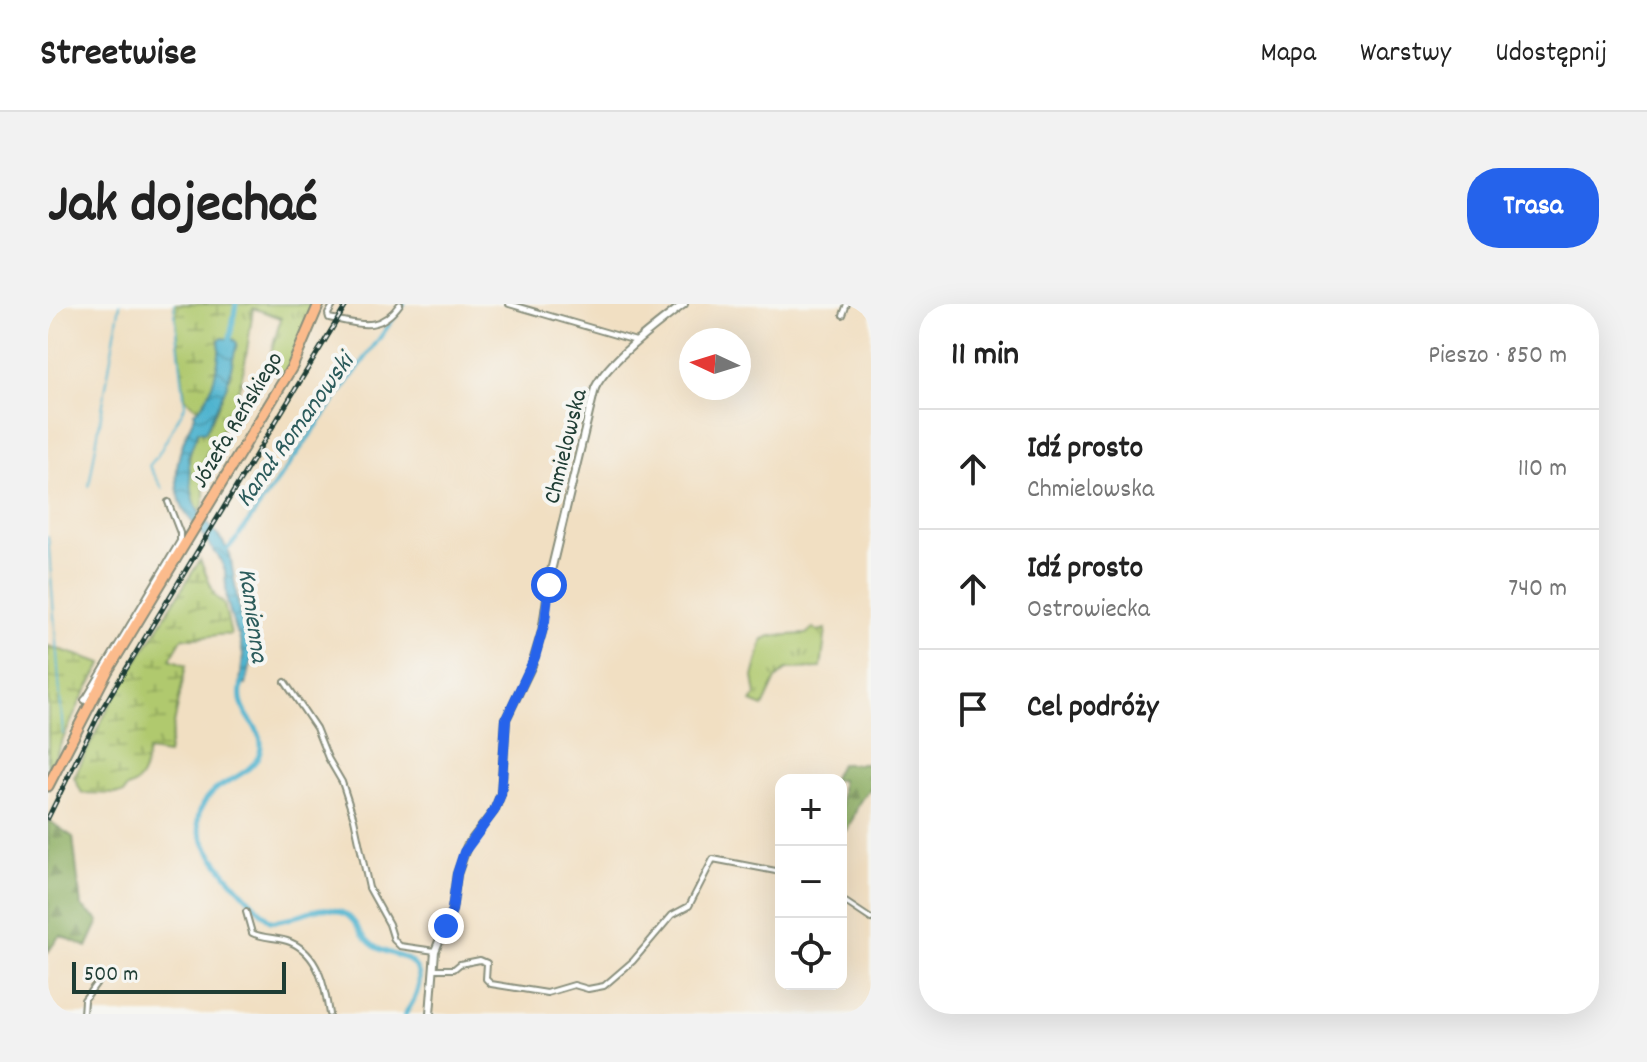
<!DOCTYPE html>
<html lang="pl">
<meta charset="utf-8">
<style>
:root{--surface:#fff;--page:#f2f2f2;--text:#222;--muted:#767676;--line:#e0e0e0;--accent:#2563eb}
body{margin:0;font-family:Dekko,sans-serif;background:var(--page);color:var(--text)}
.controls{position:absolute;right:24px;bottom:24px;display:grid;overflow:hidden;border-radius:16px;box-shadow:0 8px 32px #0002}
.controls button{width:72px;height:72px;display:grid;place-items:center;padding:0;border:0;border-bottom:2px solid var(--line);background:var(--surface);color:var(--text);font:40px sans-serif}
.compass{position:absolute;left:631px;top:24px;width:72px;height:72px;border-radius:50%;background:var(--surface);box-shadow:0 8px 32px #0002;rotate:274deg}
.scale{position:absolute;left:24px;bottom:20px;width:214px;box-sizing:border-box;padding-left:8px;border:4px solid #1f3d34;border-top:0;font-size:22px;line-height:28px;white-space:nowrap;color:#1f3d34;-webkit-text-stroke:6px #f6f6f2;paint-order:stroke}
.stop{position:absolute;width:24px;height:24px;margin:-18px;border:6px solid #2563eb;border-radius:50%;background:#fff}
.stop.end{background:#2563eb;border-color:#fff;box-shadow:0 2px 8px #0008}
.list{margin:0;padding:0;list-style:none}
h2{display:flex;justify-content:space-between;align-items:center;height:104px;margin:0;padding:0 32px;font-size:34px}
h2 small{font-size:26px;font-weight:400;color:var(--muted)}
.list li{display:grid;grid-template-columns:52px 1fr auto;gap:24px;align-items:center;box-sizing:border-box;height:120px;padding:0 32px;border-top:2px solid var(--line)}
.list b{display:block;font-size:30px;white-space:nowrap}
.list p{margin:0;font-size:26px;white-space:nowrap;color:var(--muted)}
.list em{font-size:26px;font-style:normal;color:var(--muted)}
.icon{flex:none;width:44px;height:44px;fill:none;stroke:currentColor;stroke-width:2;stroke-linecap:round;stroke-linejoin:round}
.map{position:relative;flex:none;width:823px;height:710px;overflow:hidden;border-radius:32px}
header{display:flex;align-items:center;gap:48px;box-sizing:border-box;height:112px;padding:0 40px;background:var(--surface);border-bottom:2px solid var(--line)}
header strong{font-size:38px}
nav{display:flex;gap:44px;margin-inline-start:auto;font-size:28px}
.intro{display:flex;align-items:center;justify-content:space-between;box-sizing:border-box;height:192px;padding:0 48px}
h1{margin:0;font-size:56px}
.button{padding:20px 36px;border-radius:32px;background:var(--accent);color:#fff;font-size:28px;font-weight:700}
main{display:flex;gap:48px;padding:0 48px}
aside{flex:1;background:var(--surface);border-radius:32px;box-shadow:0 8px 32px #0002}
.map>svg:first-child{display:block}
.grass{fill:url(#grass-tufts);stroke:#688351;stroke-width:2}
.forest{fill:url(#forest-firs);stroke:#56754a;stroke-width:2}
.wetland{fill:url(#wetland-marsh);stroke:#688351;stroke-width:2}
.water{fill:url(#water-waves);stroke:#387882;stroke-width:2}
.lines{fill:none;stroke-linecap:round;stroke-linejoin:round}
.stream{stroke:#50b4cf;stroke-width:2}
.canal{stroke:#50b4cf;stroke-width:4}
.river{stroke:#50b4cf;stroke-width:5}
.minor-casing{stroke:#888e7b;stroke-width:8}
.tertiary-casing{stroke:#888e7b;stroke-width:10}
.primary-casing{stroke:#888e7b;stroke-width:13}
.minor{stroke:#fff;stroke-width:4}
.tertiary{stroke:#fff;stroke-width:6}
.primary{stroke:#fbbb8c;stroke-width:9}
.rail-casing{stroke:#1f3d34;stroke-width:5}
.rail{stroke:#f6f6f2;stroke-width:2;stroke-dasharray:6;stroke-linecap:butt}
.route{stroke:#2563eb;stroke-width:10}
.labels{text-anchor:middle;stroke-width:8;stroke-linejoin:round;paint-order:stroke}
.street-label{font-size:24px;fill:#1f3d34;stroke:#f6f6f2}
.water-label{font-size:26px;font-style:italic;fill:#2b5b5b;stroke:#f6f6f2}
</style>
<header>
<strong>Streetwise</strong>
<nav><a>Mapa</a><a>Warstwy</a><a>Udostępnij</a></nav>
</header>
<div class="intro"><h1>Jak dojechać</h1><a class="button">Trasa</a></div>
<main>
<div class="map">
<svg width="823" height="710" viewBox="0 0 823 710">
<defs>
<pattern id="grass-tufts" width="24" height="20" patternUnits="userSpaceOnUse" patternTransform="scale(2)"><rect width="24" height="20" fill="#b0c96e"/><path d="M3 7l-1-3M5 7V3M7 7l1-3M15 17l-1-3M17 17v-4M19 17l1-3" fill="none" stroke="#8fa45b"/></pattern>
<pattern id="forest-firs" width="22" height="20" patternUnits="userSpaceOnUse" patternTransform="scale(2)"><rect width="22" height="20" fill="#8cad61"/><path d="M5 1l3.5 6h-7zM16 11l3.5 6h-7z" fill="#728e51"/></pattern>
<pattern id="wetland-marsh" width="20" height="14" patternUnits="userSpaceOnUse" patternTransform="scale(2)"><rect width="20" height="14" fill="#b0c96e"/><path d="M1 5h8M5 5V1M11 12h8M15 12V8" fill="none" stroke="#8fa45b"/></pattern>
<pattern id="water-waves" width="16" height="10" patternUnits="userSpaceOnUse" patternTransform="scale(2)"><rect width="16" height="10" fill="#50b4cf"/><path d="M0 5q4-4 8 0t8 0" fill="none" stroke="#4294a9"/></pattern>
</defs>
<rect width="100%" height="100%" fill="#f6f6f2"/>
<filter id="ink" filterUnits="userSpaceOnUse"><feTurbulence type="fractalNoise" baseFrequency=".0125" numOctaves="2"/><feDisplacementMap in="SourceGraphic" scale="16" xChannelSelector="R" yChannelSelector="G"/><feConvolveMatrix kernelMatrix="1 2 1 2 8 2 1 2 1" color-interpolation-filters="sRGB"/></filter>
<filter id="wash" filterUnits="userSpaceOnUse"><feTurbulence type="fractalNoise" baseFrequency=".006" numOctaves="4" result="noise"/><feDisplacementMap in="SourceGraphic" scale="32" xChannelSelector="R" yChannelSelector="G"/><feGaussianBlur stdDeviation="1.8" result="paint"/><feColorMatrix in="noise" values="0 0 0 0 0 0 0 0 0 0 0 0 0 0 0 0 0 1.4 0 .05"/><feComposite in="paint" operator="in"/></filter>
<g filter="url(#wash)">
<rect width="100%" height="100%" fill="#f1dfc2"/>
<g class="grass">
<path d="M 188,0 L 271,0 L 237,73 L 218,66 L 233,14 L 205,4 C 200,41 196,78 181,112 C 175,128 157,145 155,161 C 153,178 161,195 151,209 C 139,181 136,155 150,127 L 157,128 C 175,98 183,70 186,36 L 182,34 Z"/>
<polygon points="765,324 770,327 778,325 773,364 739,365 728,375 715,403 703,398 708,391 705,373 715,335 723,332 758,330"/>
</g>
<g class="forest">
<path d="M 792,460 L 823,460 L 823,484 C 805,500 810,511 798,527 L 793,526 L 793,476 L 784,476 Z"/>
<polygon points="0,516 25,533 33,602 51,617 39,643 12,631 0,648"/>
</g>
<g class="wetland">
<polygon points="126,0 188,0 176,69 157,111 137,94"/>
<path d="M 152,256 L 167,292 L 176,300 L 183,331 C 164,328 156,337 135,333 L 122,355 L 138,361 L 120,450 L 100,447 C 97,463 96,479 79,484 L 75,490 L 34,489 L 26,473 L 60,404 Z"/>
<polygon points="0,342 55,359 32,398 0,468"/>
</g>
<path class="water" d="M 175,34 L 186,36 L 189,39 L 179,81 L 157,128 L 150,127 L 140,153 L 145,195 L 151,209 L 175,238 L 182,251 L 192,311 L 205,349 L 198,381 L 192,380 L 195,351 L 191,332 L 187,325 L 179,297 L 177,267 L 173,256 L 136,207 C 121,173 131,143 147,111 L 146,108 C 163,100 173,54 171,36 Z"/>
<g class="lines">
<g class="stream">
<polyline points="41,182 72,0"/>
<polyline points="115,185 101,162 110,151 137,102 126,0"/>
<polyline points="0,232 15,430"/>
</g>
<g class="canal">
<polyline points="191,231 356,0"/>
<polyline points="178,247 189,234"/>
</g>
<g class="river">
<polyline points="181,39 188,0"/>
<path d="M 195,375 C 183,414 220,420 212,448 C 207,466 185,474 171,483 C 160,491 149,505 150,519 C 153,549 200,595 222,617 C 243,619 259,603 281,605 C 311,609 306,628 326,642 C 336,649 350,650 360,656 C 381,669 368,695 357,710"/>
</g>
</g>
</g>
<g filter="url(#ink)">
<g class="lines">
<g class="minor-casing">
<g id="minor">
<path d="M 286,0 L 280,10 L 281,14 C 312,20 331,29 352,0"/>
<polyline points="461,0 588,37"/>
<polyline points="795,11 799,0"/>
<polyline points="237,378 268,424 280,454 294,478 306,515 321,584 341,620 346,636 352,642 387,647"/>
<polyline points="41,399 36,396 38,394 132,237 132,229 120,198"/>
<polyline points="793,595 823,615"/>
<path d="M 198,608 L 204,629 C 216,635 230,633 242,638 C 271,650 277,683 281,710"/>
<polyline points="385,665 406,665 412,660 432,656 439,659 438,675 443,680 499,689 526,681 540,685 556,682 585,657 624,611 641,602 665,555 733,568"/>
<polyline points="35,710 36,696 53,673"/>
</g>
</g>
<g class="tertiary-casing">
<path id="tertiary" d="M 382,710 L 387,647 L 404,606 L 409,570 L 419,542 L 446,507 L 453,490 L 458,415 L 484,361 L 494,328 L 503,267 L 547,84 C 560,57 611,19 636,0"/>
</g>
<g class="primary-casing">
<polyline id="primary" points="0,482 59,368 244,63 271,0"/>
</g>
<use href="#minor" class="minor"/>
<use href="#tertiary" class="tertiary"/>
<use href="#primary" class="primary"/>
<g class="rail-casing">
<polyline id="rail" points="0,514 52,408 299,0"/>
</g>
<use href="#rail" class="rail"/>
</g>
</g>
<g class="lines" filter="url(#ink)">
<polyline class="route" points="398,622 404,606 409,570 416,548 446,507 453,490 458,415 487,353 497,317 501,281"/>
</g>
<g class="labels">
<g class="street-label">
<text transform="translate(188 115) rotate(-59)" y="8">Józefa Reńskiego</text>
<text transform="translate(516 142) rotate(-76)" y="8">Chmielowska</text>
</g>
<g class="water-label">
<text transform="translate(245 125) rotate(-54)" y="9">Kanał Romanowski</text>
<text transform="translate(207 311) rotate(82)" y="9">Kamienna</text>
</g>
</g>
</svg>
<div class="controls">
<button>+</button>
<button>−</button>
<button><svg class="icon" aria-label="locate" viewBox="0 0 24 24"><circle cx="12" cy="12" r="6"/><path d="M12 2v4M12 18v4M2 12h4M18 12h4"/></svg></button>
</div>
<svg class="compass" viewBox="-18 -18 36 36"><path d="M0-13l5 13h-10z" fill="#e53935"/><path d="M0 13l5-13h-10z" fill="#767676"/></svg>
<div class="scale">500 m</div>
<div class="stop" style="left:501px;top:281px"></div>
<div class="stop end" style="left:398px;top:622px"></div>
</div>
<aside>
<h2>11 min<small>Pieszo · 850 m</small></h2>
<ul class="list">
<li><svg class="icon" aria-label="ahead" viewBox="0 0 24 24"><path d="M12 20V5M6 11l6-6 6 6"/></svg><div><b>Idź prosto</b><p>Chmielowska</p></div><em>110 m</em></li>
<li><svg class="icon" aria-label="ahead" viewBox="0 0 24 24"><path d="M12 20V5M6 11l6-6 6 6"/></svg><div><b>Idź prosto</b><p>Ostrowiecka</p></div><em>740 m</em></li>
<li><svg class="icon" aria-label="arrive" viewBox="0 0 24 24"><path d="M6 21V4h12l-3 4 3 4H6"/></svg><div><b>Cel podróży</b></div></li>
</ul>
</aside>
</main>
